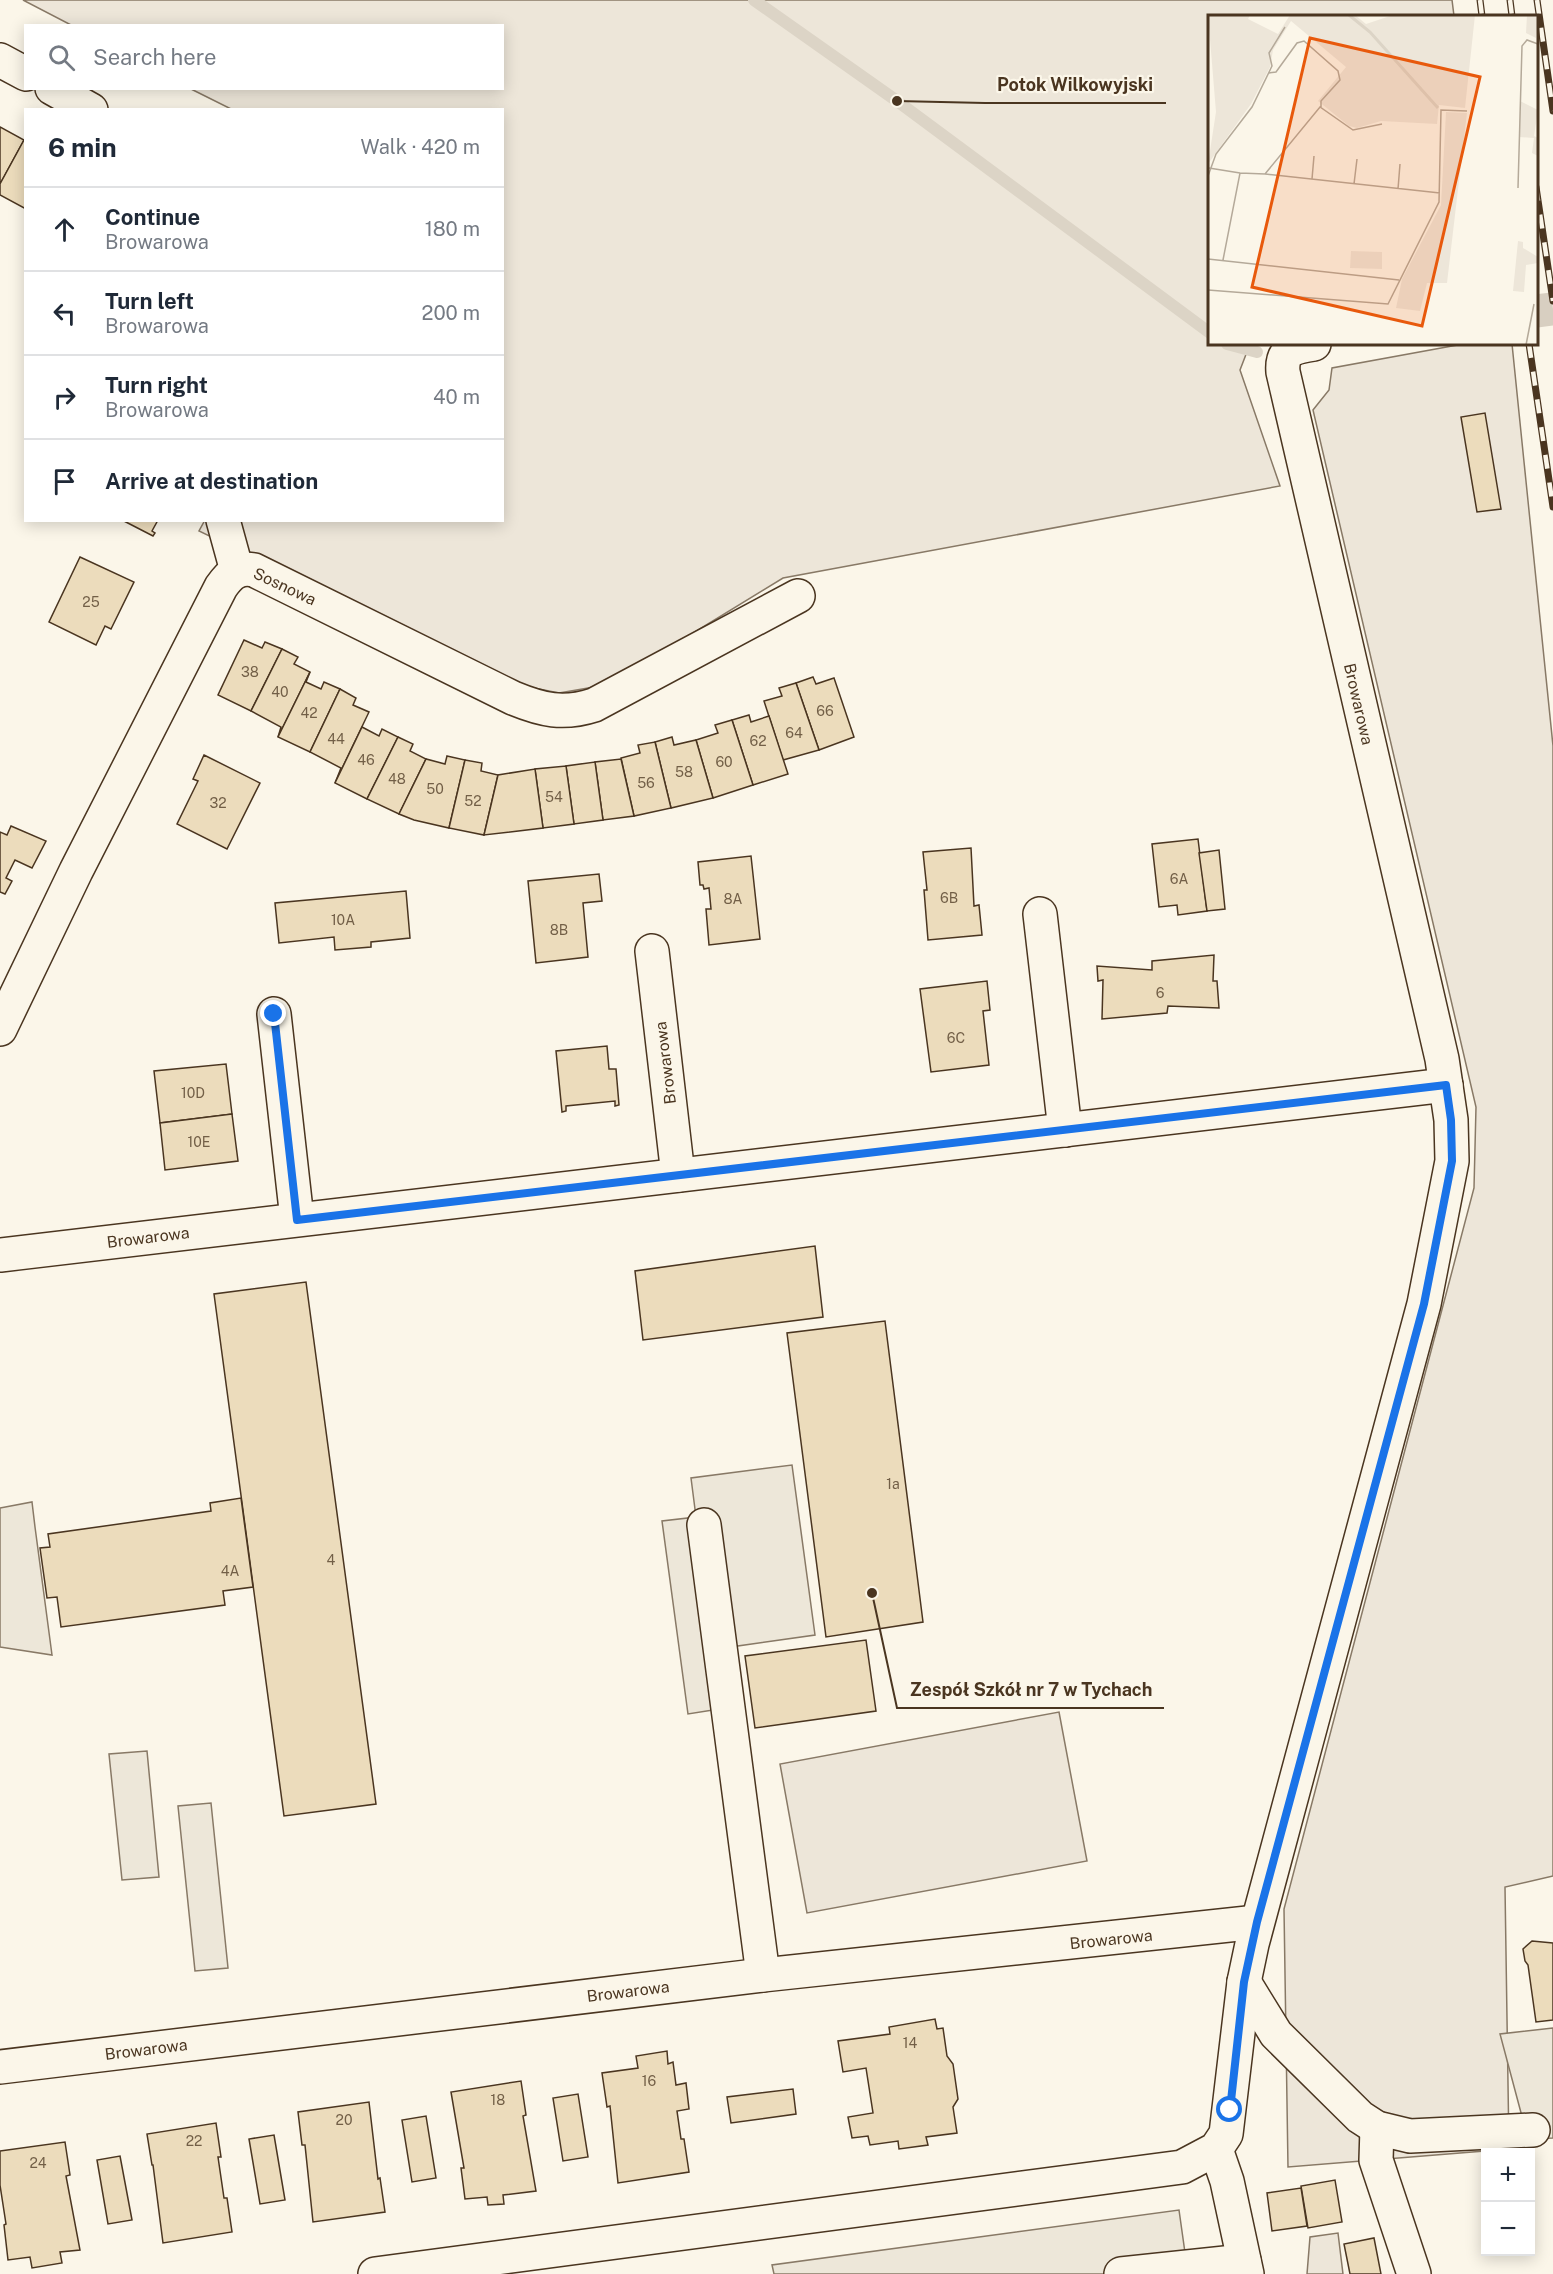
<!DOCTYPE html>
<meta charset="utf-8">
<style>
:root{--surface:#fff;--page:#f6f6f7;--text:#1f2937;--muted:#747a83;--line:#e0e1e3}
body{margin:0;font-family:"Public Sans",sans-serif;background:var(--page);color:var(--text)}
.controls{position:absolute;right:18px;bottom:18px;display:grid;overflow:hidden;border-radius:0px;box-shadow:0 3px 15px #0003}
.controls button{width:54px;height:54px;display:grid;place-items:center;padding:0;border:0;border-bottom:2px solid var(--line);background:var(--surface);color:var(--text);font:30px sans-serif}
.stop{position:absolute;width:18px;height:18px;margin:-14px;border:4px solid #1a73e8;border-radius:50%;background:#fff}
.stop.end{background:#1a73e8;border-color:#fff;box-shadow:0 2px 6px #0008}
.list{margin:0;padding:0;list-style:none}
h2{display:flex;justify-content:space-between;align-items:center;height:78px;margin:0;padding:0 24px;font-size:26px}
h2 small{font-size:20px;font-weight:400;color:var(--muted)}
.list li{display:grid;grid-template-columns:39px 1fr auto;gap:18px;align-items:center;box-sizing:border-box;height:84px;padding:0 24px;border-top:2px solid var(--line)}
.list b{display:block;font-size:22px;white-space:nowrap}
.list p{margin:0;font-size:20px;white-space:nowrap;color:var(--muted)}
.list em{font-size:20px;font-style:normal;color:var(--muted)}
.icon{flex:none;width:33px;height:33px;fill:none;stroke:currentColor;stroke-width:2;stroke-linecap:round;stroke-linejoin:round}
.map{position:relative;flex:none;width:1553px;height:2274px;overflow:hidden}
.search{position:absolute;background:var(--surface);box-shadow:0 3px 15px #0003;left:24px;top:24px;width:480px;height:66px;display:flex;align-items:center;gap:15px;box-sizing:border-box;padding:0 21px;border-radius:0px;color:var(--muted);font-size:22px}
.panel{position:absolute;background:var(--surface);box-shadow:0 3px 15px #0003;left:24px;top:108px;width:480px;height:414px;border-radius:0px}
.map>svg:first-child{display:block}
.green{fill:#ede6d9;stroke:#887966;stroke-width:1.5}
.parking{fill:#ede7d9;stroke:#887966;stroke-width:1.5}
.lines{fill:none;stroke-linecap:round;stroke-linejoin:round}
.stream{stroke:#dcd4c6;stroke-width:12}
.building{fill:#ecdcbc;stroke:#4a3520;stroke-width:1.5}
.minor-tunnel{stroke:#d8cfc1;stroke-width:33;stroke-dasharray:33 16;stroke-linecap:butt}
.minor-casing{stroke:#4a3520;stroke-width:36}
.minor{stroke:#fbf6e9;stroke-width:33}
.rail-casing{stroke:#4a3520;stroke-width:7}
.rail{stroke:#fbf6e9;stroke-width:4.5;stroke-dasharray:14;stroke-linecap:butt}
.route{stroke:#1a73e8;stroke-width:8}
.labels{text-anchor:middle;stroke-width:4.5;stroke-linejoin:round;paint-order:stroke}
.number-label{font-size:14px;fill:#725f47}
.street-label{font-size:16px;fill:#4a3520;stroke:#fbf6e9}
.inset-river{fill:none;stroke:#dcd4c6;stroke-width:3}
.inset-road{fill:none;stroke:#b4a999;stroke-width:1.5}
.view{fill:#e8590c;fill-opacity:0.15;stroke:#e8590c;stroke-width:3}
.inset-edge{fill:none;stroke:#4a3520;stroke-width:3}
.leader{fill:none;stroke:#4a3520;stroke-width:2}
.callout-dot{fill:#4a3520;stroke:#fbf6e9;stroke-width:2}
.callout-label{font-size:18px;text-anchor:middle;font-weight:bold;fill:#4a3520;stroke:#fbf6e9;stroke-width:4.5;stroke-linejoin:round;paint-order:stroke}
</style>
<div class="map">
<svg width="1553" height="2274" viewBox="0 0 1553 2274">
<rect width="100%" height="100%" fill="#fbf6e9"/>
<g class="green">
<polygon points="23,0 1452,0 1454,16 1210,16 1210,344 1250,344 1240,370 1280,486 783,578 654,657 594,687 559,693 514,684 199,531 205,520 502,520 502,110 231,109 191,89 502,88 502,26 71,25"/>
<polygon points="1463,344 1512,344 1553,746 1553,1876 1505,1887 1509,2149 1288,2167 1284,1909 1474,1188 1476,1107 1313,410 1329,390 1332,368"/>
<polygon points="1059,1712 1087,1861 807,1913 780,1764"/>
<polygon points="1338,2233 1343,2274 1307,2274 1310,2237"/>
</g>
<g class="parking">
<polygon points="792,1465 815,1635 731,1647 738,1706 688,1714 662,1521 696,1517 691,1478"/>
<polygon points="32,1502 35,1527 52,1655 0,1647 0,1508"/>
<polygon points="147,1751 159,1877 122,1880 109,1754"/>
<polygon points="211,1803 228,1968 195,1971 178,1806"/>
<polygon points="1553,2028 1553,2138 1528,2139 1500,2034"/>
<polygon points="1179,2210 1188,2274 774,2274 772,2265"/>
</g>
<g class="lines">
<g class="stream">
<polyline points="754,0 897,101 1210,333"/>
<polyline points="1227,344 1257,352"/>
</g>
</g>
<g class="building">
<polygon points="0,127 24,140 0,184"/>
<polygon points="24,140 26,140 26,209 0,195 0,184"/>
<polygon points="1485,413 1501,509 1477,512 1461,417"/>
<polygon points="122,520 158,520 152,531 155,533 153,536"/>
<polygon points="80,557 134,582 111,629 105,626 96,645 49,622"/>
<polygon points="244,640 262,648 265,642 282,649 251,711 218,695"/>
<polygon points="282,649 298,657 294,664 310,672 278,737 281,727 251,711"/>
<polygon points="310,672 306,682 321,689 324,682 340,689 310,752 278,737"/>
<polygon points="813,677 816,684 834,678 854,737 819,750 796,683"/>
<polygon points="796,683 819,750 783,760 764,701 782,696 779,688"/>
<polygon points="340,689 356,698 353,705 369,712 335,783 341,768 310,752"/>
<polygon points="749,715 751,722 769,716 788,774 753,785 732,720"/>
<polygon points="732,720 753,785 713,798 696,740 718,733 715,725"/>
<polygon points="362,727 379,736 382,729 398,737 367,799 335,783"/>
<polygon points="398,737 413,744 410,751 426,759 399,814 367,799"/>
<polygon points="672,737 674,745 696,740 713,798 671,808 655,742"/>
<polygon points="655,742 671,808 634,816 621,758 640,753 638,745"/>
<polygon points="204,755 260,783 227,849 177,824 198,781 193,779"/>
<polygon points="447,756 465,760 449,828 414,820 399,814 426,759 445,764"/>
<polygon points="621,759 634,816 603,820 595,762"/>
<polygon points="465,760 482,763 481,771 498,775 484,835 449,828"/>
<polygon points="595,762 603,820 574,824 566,766"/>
<polygon points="566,766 574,824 543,828 535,769"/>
<polygon points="535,769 543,828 484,835 498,775"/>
<polygon points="11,826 46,841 32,868 15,860 6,878 12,881 5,894 0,892 0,832 7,835"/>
<polygon points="1198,839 1207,911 1178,915 1177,905 1159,907 1152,844"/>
<polygon points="971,848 974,906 979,905 982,935 928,940 924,890 927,890 923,852"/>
<polygon points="1219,850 1225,909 1207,911 1199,853"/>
<polygon points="751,856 760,939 709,945 706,909 711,909 709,888 704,889 703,885 700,885 698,862"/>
<polygon points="599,874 602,901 583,903 588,957 536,963 528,881"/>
<polygon points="406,891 410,938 371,942 371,947 335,950 334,937 279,943 275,903"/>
<polygon points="1214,955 1213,981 1217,981 1219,1008 1168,1006 1167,1013 1102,1019 1103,980 1098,981 1097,966 1152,970 1152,961"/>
<polygon points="987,981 990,1010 983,1011 989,1065 931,1072 920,989"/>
<polygon points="607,1046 609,1069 616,1069 619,1105 615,1106 615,1101 566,1106 566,1111 562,1112 556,1051"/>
<polygon points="226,1064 232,1114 160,1123 154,1071"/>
<polygon points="232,1114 238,1161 165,1170 160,1123"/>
<polygon points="815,1246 823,1317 643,1340 635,1271"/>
<polygon points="306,1282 376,1804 284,1816 214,1294"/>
<polygon points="885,1321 923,1622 826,1637 787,1333"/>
<polygon points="241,1498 253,1587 223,1591 225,1605 61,1627 57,1597 47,1598 40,1548 50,1547 48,1534 211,1511 210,1503"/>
<polygon points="866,1640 876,1711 755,1728 745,1656"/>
<polygon points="1532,1941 1553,1943 1553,2020 1536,2022 1528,1965 1525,1961 1523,1949"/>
<polygon points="935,2019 937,2029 943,2028 947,2056 953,2064 958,2099 953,2107 957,2133 926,2137 928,2145 899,2149 898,2141 870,2145 868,2136 852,2138 848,2117 873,2113 866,2068 843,2072 838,2041 890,2034 889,2027"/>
<polygon points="667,2051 668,2064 673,2062 676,2085 686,2083 689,2109 677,2111 681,2139 684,2139 689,2172 618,2183 610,2106 607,2107 602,2073 638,2068 636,2056"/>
<polygon points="521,2081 526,2115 523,2116 536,2191 503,2195 504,2204 488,2205 487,2197 465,2199 461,2168 464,2168 451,2092"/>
<polygon points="793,2089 796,2114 731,2123 727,2097"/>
<polygon points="578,2094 588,2157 563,2161 553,2098"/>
<polygon points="369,2102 378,2179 380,2178 385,2212 313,2222 305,2145 302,2145 298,2112"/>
<polygon points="426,2116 436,2178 412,2182 402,2120"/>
<polygon points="216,2123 221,2157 218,2157 224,2198 227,2198 232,2232 163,2243 153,2165 152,2165 147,2134"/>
<polygon points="274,2135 285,2200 260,2204 249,2139"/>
<polygon points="65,2142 70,2175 66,2176 80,2250 60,2252 62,2263 32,2268 30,2257 8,2260 4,2225 6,2224 0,2185 0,2151"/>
<polygon points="120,2156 132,2220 108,2224 97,2160"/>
<polygon points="1335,2180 1342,2222 1308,2228 1301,2186"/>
<polygon points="1301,2188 1307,2226 1272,2231 1267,2193"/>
<polygon points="1374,2238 1381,2274 1350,2274 1344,2244"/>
</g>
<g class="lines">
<polyline class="minor-tunnel" points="1536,311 1553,309"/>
<g class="minor-casing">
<g id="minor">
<polyline points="0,60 26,74"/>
<polyline points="52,88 91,110"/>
<polyline points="223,520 237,571"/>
<polyline points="1040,914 1065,1130"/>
<polyline points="652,951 678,1175"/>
<polyline points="274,1014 297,1219"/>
<path d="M 0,1029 L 76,871 L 221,587 C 230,574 238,567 254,570 L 513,698 C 542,710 563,715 594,705 L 798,596"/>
<polyline points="0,1255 1446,1085"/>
<polyline points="704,1525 763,1975"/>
<polyline points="1244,1982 1276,2034 1360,2117 1377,2128 1410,2136 1533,2130"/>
<polyline points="0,2067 763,1975 1257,1922"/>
<polyline points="1377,2128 1376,2160 1414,2274"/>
<polyline points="1216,2149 1227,2181 1247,2274"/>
<path d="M 375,2274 L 1182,2167 L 1216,2149 L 1226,2134 L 1244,1982 L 1252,1944 L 1424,1304 L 1452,1161 L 1451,1120 L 1442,1059 L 1283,372 C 1281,349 1295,347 1314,344"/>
<polyline points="1121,2274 1244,2261"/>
</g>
</g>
<use href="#minor" class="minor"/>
<g class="rail-casing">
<g id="rail">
<polyline points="1480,0 1482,16"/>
<polyline points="1510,0 1512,16"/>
<polyline points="1537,0 1553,111"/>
<polyline points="1536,187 1553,301"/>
<polyline points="1529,344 1553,507"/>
</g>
</g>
<use href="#rail" class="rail"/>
</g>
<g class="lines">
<polyline class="route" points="274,1014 297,1220 1446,1085 1451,1120 1452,1161 1424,1304 1257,1922 1244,1982 1230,2110"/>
</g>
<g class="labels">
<g class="number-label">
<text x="91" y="607">25</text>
<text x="250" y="677">38</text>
<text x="280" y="697">40</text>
<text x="825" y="716">66</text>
<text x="309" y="718">42</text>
<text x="794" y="738">64</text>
<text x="336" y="744">44</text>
<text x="758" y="746">62</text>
<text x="366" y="765">46</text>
<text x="724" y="767">60</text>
<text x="684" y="777">58</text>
<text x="397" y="784">48</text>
<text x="646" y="788">56</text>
<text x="435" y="794">50</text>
<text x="554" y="802">54</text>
<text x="473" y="806">52</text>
<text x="218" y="808">32</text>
<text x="1179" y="884">6A</text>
<text x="949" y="903">6B</text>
<text x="733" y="904">8A</text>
<text x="343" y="925">10A</text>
<text x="559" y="935">8B</text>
<text x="1160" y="998">6</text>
<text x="956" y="1043">6C</text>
<text x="193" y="1098">10D</text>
<text x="199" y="1147">10E</text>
<text x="893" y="1489">1a</text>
<text x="331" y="1565">4</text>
<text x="230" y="1576">4A</text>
<text x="910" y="2048">14</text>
<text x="649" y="2086">16</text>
<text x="498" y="2105">18</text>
<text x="344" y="2125">20</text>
<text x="194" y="2146">22</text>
<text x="38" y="2168">24</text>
</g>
<g class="street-label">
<text transform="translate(285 586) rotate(25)" y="6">Sosnowa</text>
<text transform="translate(1359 704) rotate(77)" y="6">Browarowa</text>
<text transform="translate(665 1063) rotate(-97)" y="6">Browarowa</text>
<text transform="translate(148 1237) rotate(-7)" y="6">Browarowa</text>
<text transform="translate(1111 1939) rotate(-6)" y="6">Browarowa</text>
<text transform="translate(628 1991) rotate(-7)" y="6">Browarowa</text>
<text transform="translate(146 2049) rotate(-7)" y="6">Browarowa</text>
</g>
</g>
<g transform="translate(1208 15)">
<rect width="330" height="330" fill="#fbf6e9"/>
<path d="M 0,0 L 42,0 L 40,4 L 70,19 L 82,0 L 147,0 L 158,9 L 185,0 L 267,0 L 257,93 L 231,90 L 229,109 L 173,106 L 149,113 L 141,111 L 110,86 L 138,52 L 83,6 L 65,35 L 62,52 L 43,89 L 0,149 L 8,97 ZM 319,0 L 330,0 L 328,23 L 318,18 ZM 312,86 L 330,95 L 326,121 L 330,123 L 330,141 L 324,138 L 326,123 L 311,122 ZM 238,97 L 259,98 L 239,268 L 219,268 L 212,296 L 188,293 L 194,264 L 233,190 ZM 310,226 L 315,227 L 315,233 L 330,242 L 330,248 L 318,250 L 316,277 L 305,276 ZM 143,236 L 174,237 L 174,254 L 142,253 Z" fill="#ede6d9"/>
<path class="inset-river" d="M 141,0 L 162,17 L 230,93"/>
<path class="inset-road" d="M 61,58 L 68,57 L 89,28 L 96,26 L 130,56 L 132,65 L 113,86 L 113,92M 0,69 L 0,96M 1,153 L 32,158M 57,159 L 232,178M 0,161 L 8,139 L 44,92 L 64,51 L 61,38 L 77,12M 104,164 L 106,141M 146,169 L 149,144M 310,173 L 314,31 L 319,25 L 330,29M 190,174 L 192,149M 0,244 L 191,265M 15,245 L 32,158 L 57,159 L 112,92 L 145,115 L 174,109M 0,275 L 180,289 L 231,187 L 233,95 L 259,96M 318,330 L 326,289"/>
<path class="view" d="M 102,23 L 272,62 L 214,311 L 44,272 Z"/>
<rect width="330" height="330" class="inset-edge"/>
</g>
<path class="leader" d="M897 101L985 103H1166M872 1593L897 1708H1164"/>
<g class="callout-dot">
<circle cx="897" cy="101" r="6"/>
<circle cx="872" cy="1593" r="6"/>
</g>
<g class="callout-label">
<text x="1075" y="91">Potok Wilkowyjski</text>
<text x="1031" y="1696">Zespół Szkół nr 7 w Tychach</text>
</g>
</svg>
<div class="controls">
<button>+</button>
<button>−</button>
</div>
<div class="stop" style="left:1230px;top:2110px"></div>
<div class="stop end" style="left:274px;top:1014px"></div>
<div class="search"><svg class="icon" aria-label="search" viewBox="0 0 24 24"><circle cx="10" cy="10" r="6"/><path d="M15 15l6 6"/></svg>Search here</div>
<section class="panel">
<h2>6 min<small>Walk · 420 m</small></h2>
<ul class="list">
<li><svg class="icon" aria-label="ahead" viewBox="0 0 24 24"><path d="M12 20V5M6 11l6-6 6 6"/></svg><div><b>Continue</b><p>Browarowa</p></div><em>180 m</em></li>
<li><svg class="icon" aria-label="left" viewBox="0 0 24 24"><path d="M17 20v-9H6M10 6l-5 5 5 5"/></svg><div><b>Turn left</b><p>Browarowa</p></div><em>200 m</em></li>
<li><svg class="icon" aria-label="right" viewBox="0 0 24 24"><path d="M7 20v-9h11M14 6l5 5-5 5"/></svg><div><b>Turn right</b><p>Browarowa</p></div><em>40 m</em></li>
<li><svg class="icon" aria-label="arrive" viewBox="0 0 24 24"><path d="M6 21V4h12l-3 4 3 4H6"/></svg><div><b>Arrive at destination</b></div></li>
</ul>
</section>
</div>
